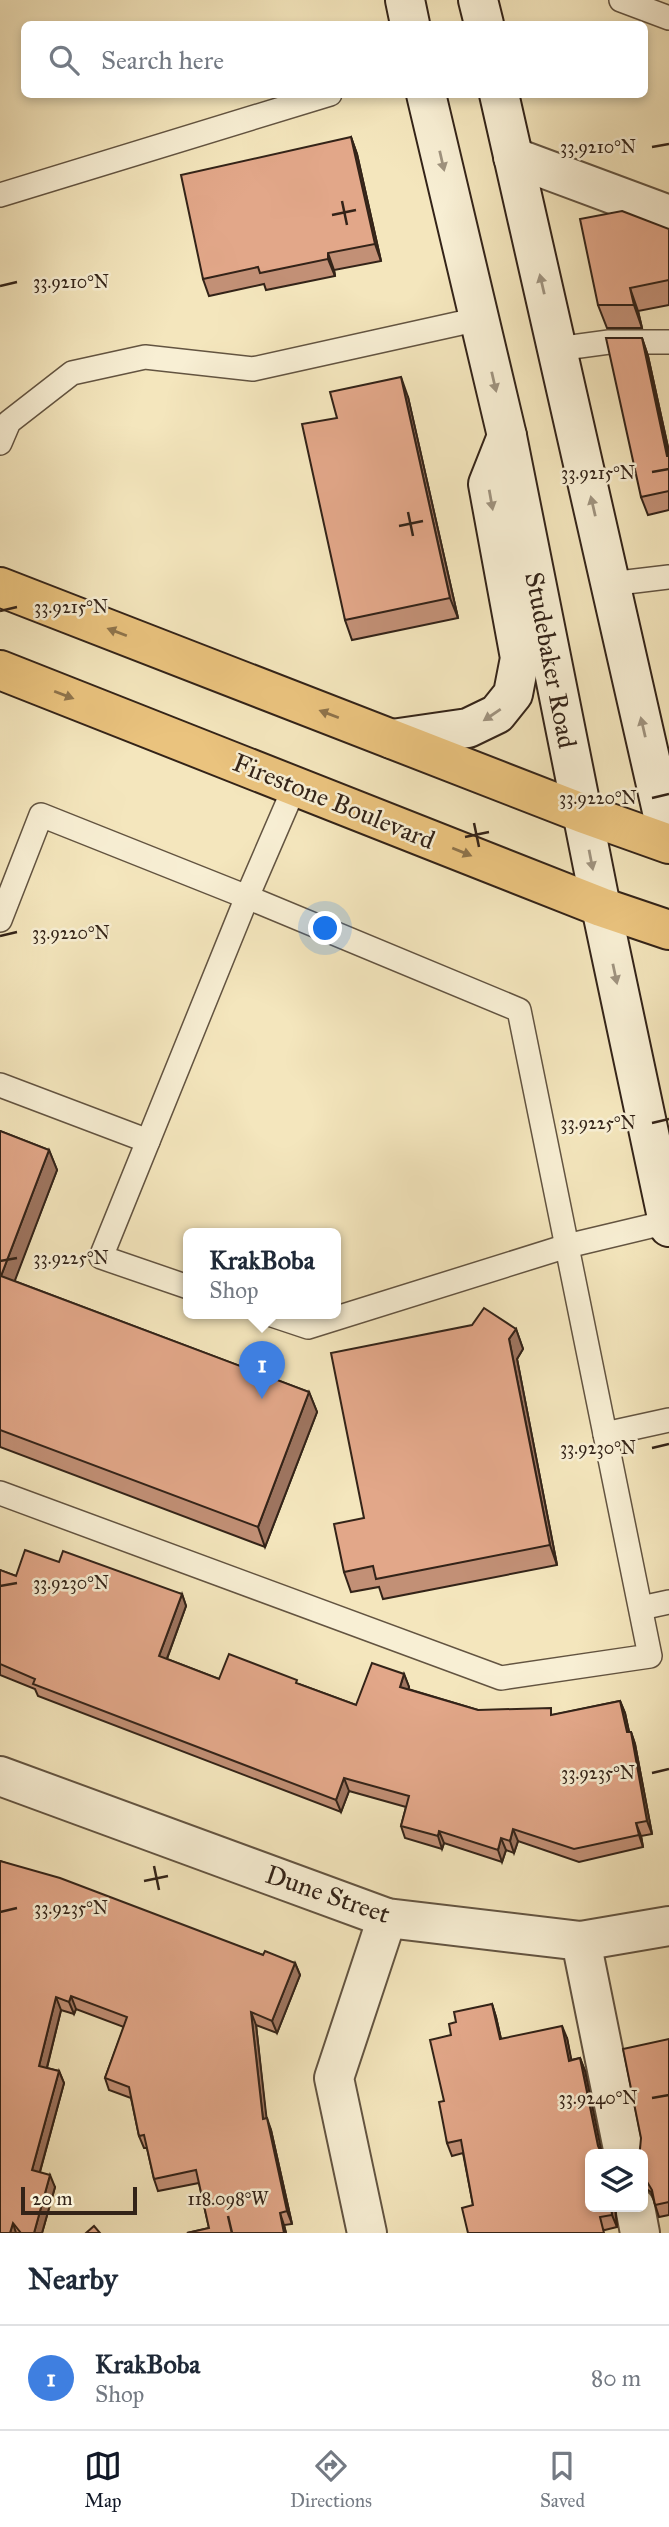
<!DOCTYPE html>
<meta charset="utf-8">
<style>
:root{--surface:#fff;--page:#f2f2f3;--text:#1f2937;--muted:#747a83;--line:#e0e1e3;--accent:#111827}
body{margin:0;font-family:"IM FELL Great Primer",serif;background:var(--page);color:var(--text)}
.controls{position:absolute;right:21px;bottom:21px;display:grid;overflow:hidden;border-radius:10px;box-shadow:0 4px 10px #0003}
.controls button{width:63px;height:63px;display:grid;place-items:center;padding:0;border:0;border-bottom:2px solid var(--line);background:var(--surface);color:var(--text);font:35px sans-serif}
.scale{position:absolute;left:21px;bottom:18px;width:116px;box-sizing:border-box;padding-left:7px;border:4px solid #332318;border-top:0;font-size:19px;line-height:24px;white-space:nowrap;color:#332318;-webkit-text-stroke:5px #f8efd4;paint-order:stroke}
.you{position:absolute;left:326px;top:929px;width:24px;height:24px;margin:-18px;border:5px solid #fff;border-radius:50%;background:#1a73e8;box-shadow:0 0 0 10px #1a73e833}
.badge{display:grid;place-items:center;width:46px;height:46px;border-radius:50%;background:var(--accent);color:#fff;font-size:23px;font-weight:700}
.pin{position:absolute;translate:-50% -58px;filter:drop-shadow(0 2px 4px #0008)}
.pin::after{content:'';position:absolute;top:37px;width:24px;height:21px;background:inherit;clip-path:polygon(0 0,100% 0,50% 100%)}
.popup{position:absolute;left:183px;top:1228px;width:158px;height:91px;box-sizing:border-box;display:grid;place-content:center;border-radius:10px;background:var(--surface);filter:drop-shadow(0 2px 5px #0005);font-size:23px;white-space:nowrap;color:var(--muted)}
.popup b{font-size:26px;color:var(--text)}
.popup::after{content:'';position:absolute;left:50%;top:100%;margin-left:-14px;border:14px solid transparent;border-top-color:var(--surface)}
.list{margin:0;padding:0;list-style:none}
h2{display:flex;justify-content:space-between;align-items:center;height:91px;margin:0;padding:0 28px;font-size:30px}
h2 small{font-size:23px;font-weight:400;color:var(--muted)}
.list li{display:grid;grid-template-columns:46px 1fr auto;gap:21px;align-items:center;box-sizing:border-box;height:105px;padding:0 28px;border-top:2px solid var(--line)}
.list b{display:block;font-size:26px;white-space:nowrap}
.list p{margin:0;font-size:23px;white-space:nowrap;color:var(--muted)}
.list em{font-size:23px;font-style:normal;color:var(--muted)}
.icon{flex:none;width:38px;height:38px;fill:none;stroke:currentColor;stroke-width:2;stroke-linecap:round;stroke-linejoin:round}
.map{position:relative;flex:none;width:669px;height:2233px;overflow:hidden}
.search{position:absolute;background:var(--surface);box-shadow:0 4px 10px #0003;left:21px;right:21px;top:21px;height:77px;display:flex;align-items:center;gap:18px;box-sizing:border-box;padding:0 24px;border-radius:10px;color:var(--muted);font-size:26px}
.sheet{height:196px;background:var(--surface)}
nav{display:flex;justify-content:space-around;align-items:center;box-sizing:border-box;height:98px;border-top:2px solid var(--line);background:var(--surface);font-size:19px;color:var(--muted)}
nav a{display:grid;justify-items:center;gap:4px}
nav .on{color:var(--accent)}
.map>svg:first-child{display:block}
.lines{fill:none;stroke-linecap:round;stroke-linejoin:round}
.service-casing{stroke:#635441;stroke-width:26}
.minor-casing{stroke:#635441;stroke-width:42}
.secondary-casing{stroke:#332318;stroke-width:42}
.primary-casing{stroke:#332318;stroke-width:42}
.service{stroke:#f8efd4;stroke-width:23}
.minor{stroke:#f8efd4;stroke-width:38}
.secondary{stroke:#f8efd4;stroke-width:38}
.primary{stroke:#eac37e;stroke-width:38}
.wall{fill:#c29076;stroke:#332318;stroke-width:2}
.shaded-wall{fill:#9e7560;stroke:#332318;stroke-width:2}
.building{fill:#e2a789;stroke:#332318;stroke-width:2}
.oneway{fill:#9f937f}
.oneway2{fill:#8e734b}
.ticks{fill:none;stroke:#332318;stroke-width:2.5}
.labels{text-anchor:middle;stroke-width:5;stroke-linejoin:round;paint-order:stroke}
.street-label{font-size:26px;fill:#332318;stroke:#f8efd4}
.ticks-label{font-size:18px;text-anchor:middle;fill:#332318;stroke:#f8efd4;stroke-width:5;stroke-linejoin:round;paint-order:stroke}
</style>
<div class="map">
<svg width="669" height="2233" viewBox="0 0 669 2233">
<rect width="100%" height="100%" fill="#f4e6bd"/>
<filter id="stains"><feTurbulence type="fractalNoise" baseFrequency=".00286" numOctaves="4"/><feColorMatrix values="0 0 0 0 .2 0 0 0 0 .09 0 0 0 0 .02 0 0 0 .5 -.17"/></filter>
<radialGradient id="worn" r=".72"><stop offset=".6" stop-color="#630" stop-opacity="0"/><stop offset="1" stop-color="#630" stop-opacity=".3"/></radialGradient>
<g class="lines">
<g class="service-casing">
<g id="service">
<polyline points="621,0 669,18"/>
<polyline points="0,195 330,94"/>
<polyline points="557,349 609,342 669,342"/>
<polyline points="0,443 9,422 72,373 145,357 253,369 479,319"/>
<polyline points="610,584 669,577"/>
<polyline points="0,920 41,815 247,897 101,1257 188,1287"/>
<polyline points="0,1085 148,1141"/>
<polyline points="266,1313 308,1327 567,1246 668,1222"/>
<polyline points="605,1434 669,1420"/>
<polyline points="0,1493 501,1678 650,1656 519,1010 247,897 295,786"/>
<polyline points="641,1608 669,1602"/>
</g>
</g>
<g class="minor-casing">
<g id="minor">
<polyline points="513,157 669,215"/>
<polyline points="0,1776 387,1918 581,1941 669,1926"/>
<polyline points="581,1941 624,2154"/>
<polyline points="635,2207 640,2233"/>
<polyline points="367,2233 334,2078 387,1918"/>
</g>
</g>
<g class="secondary-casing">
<g id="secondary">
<polyline points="405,0 410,24"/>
<polyline points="478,0 484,24"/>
<polyline points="426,94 507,436 601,907 669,1227"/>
<polyline points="499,94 669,842"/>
<polyline points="392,739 468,728 497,714 513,694 520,658 488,484 507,436"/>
</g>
</g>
<g class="primary-casing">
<g id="primary">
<polyline points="0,587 582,813 669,844"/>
<polyline points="0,670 601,907 669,930"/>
</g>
</g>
<use href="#service" class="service"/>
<use href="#minor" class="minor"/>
<use href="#secondary" class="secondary"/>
<use href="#primary" class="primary"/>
</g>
<g class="wall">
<polygon points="351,137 357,154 381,261 334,270 335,276 266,290 264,284 209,296 203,279"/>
<polygon points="669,229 669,305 638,311 642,328 607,328 598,305"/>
<polygon points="642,338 648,356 669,452 669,510 648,515 641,497"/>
<polygon points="408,397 458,618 352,640 345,620 337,418"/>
<polygon points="0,1131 49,1150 57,1170 14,1281 309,1392 317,1412 265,1547 0,1447"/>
<polygon points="516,1329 523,1349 517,1359 557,1565 383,1599 379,1587 351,1592 344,1572 364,1518"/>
<polygon points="59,1562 182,1594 186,1606 167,1659 219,1679 299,1684 356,1705 404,1674 409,1687 408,1689 478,1710 553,1715 620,1701 625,1713 629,1732 631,1732 635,1744 652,1834 641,1836 643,1847 579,1862 518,1841 514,1853 506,1850 502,1862 444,1843 442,1849 405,1838 401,1826 406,1807 349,1791 341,1812 38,1696 35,1689 0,1675 0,1570 16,1576"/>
<polygon points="0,1861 263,1955 295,1963 300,1975 277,2033 256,2025 266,2118 271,2130 292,2224 284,2225 286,2233 187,2233 209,2228 199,2183 158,2191 154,2179 147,2148 144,2148 139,2136 131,2098 109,2090 105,2078 124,2027 76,2009 74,2014 61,2010 47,2068 59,2071 64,2083 40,2172 55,2187 42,2233 0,2233"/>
<polygon points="492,2004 496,2017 501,2039 567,2038 571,2060 580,2058 585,2071 601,2153 615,2207 617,2227 605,2230 473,2205 463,2153 452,2156 447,2143 444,2101 451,2035 456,2022"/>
<polygon points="669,2039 669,2215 659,2217 651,2192 643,2187 643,2154 640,2149"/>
</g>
<g class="shaded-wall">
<polygon points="351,137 357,154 381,261 375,244"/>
<polygon points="328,253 334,270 335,276 328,259"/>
<polygon points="630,288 638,311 642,328 634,305"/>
<polygon points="642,338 648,356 669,452 669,461"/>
<polygon points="401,377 408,397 458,618 450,598"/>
<polygon points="49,1150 57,1170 9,1296 1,1276"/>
<polygon points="516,1329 523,1349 517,1359 557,1565 550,1545 509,1339"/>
<polygon points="309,1392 317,1412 265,1547 258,1527"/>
<polygon points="182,1594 186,1606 163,1669 159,1656"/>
<polygon points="404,1674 409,1687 405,1699 400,1687"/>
<polygon points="620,1701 625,1713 632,1745 627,1732"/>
<polygon points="631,1732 635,1744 652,1834 647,1821"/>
<polygon points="344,1778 349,1791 341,1812 336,1800"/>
<polygon points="636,1823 641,1836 643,1847 639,1835"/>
<polygon points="513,1829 518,1841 514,1853 510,1841"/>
<polygon points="439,1831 444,1843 442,1849 438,1836"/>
<polygon points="501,1838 506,1850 502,1862 498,1850"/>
<polygon points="295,1963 300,1975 277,2033 272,2021"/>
<polygon points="71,1996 76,2009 74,2014 69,2002"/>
<polygon points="56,1997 61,2010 44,2079 39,2066"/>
<polygon points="492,2004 496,2017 504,2052 500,2039"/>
<polygon points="251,2012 256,2025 268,2131 263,2119"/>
<polygon points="562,2026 567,2038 574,2073 569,2061"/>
<polygon points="580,2058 585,2071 602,2154 598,2146"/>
<polygon points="59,2071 64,2083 37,2182 32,2170"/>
<polygon points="267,2118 271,2130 292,2224 287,2211"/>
<polygon points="50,2175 55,2187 42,2233 34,2233"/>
<polygon points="611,2207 615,2207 617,2227 612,2215"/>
<polygon points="280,2213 284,2225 286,2233 284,2233"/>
<polygon points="13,2223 16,2233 10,2233"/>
</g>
<g class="building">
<polygon points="351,137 375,244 328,253 328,259 260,273 258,267 203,279 181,175"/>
<polygon points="622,211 669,229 669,280 630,288 634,305 598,305 580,219"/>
<polygon points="606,338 642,338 667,456 669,456 669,491 641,497"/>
<polygon points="401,377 450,598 345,620 302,424 337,418 330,392"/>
<polygon points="0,1131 49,1150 1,1276 309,1392 258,1527 0,1430"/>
<polygon points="484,1308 516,1329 509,1339 550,1545 376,1579 373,1566 344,1572 334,1524 364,1518 331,1353 472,1325"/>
<polygon points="25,1550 59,1562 63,1551 182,1594 159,1656 219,1679 229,1654 297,1680 296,1683 356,1705 372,1663 404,1674 400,1687 478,1710 551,1708 551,1715 620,1701 627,1732 631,1732 647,1821 636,1823 639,1835 574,1849 513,1829 510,1841 501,1838 498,1850 439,1831 438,1836 401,1826 409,1796 344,1778 336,1800 33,1684 35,1679 0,1664 0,1570 16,1576"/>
<polygon points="0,1861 60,1878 263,1955 265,1951 295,1963 272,2021 251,2012 263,2119 267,2118 287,2211 280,2213 284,2233 187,2233 209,2228 196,2170 154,2179 144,2135 139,2136 129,2087 105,2078 127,2017 71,1996 69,2002 56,1997 39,2066 59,2071 32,2170 50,2175 34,2233 21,2233 13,2223 10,2233 0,2233"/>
<polygon points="492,2004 500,2039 562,2026 569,2061 580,2058 598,2146 602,2154 590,2154 590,2207 611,2207 612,2215 600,2217 604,2233 468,2233 462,2208 473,2205 461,2140 447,2143 439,2102 444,2101 430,2040 451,2035 449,2024 456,2022 454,2012"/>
<polygon points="669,2039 669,2202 655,2205 652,2190 646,2180 643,2177 643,2154 636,2154 640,2149 641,2138 623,2049"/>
<polygon points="94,2226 100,2233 86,2233"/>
</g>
<defs><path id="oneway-solid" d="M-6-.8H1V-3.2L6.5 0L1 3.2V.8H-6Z" transform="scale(1.75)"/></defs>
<g class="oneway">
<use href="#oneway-solid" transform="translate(442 161) rotate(77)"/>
<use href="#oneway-solid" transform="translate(542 284) rotate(-103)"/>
<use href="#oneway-solid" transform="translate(494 382) rotate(77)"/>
<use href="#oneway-solid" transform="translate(491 500) rotate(80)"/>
<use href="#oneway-solid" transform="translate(593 506) rotate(-103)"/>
<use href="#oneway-solid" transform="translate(492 715) rotate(146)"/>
<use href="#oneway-solid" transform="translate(643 727) rotate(-103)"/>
<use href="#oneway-solid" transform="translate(591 860) rotate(79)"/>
<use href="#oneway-solid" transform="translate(615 974) rotate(78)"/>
</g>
<g class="oneway2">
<use href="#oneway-solid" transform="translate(117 632) rotate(-159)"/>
<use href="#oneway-solid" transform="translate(64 695) rotate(21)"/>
<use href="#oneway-solid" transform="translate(329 714) rotate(-159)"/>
<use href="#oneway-solid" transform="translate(462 852) rotate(22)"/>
</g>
<path class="ticks" d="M 652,147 L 669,144M 342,201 L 347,225M 332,215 L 356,210M 0,286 L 17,282M 652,472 L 669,469M 408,512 L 413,536M 399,526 L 423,521M 0,611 L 17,607M 652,798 L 669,794M 474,823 L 479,847M 465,837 L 489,832M 0,936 L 17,932M 652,1123 L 669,1119M 0,1261 L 17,1258M 652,1448 L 669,1444M 0,1586 L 17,1583M 652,1773 L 669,1769M 154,1866 L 159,1890M 144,1881 L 168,1876M 0,1912 L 17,1908M 652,2098 L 669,2095M 228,2216 L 232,2233"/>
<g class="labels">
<g class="street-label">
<text transform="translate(551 660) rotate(79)" y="9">Studebaker Road</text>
<text transform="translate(334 801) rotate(22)" y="9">Firestone Boulevard</text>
<text transform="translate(328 1894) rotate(19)" y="9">Dune Street</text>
</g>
</g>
<g class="ticks-label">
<text x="598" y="153">33.9210°N</text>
<text x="71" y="288">33.9210°N</text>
<text x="598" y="479">33.9215°N</text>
<text x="71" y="613">33.9215°N</text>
<text x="598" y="804">33.9220°N</text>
<text x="71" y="939">33.9220°N</text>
<text x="598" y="1129">33.9225°N</text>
<text x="71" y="1264">33.9225°N</text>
<text x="598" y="1454">33.9230°N</text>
<text x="71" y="1589">33.9230°N</text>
<text x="598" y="1779">33.9235°N</text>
<text x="71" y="1914">33.9235°N</text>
<text x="598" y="2104">33.9240°N</text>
<text x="228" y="2205">118.098°W</text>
</g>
<rect width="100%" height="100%" filter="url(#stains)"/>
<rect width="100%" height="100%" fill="url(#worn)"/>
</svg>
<div class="controls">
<button><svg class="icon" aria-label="layers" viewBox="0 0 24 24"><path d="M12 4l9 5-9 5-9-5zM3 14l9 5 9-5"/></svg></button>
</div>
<div class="scale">20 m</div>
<div class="you"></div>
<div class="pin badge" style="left:262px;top:1399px;background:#3f7fe0">1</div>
<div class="popup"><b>KrakBoba</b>Shop</div>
<div class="search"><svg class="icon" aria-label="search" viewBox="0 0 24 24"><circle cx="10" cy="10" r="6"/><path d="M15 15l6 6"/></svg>Search here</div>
</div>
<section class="sheet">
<h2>Nearby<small></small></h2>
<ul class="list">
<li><span class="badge" style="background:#3f7fe0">1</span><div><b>KrakBoba</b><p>Shop</p></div><em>80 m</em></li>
</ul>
</section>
<nav>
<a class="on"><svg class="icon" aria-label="map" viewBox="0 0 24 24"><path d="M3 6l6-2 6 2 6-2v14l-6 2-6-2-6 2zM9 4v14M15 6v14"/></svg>Map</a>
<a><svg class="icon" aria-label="directions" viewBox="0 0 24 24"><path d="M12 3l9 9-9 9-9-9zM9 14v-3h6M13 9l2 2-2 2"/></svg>Directions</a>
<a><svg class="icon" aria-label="saved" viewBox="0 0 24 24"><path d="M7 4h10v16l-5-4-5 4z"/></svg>Saved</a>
</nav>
